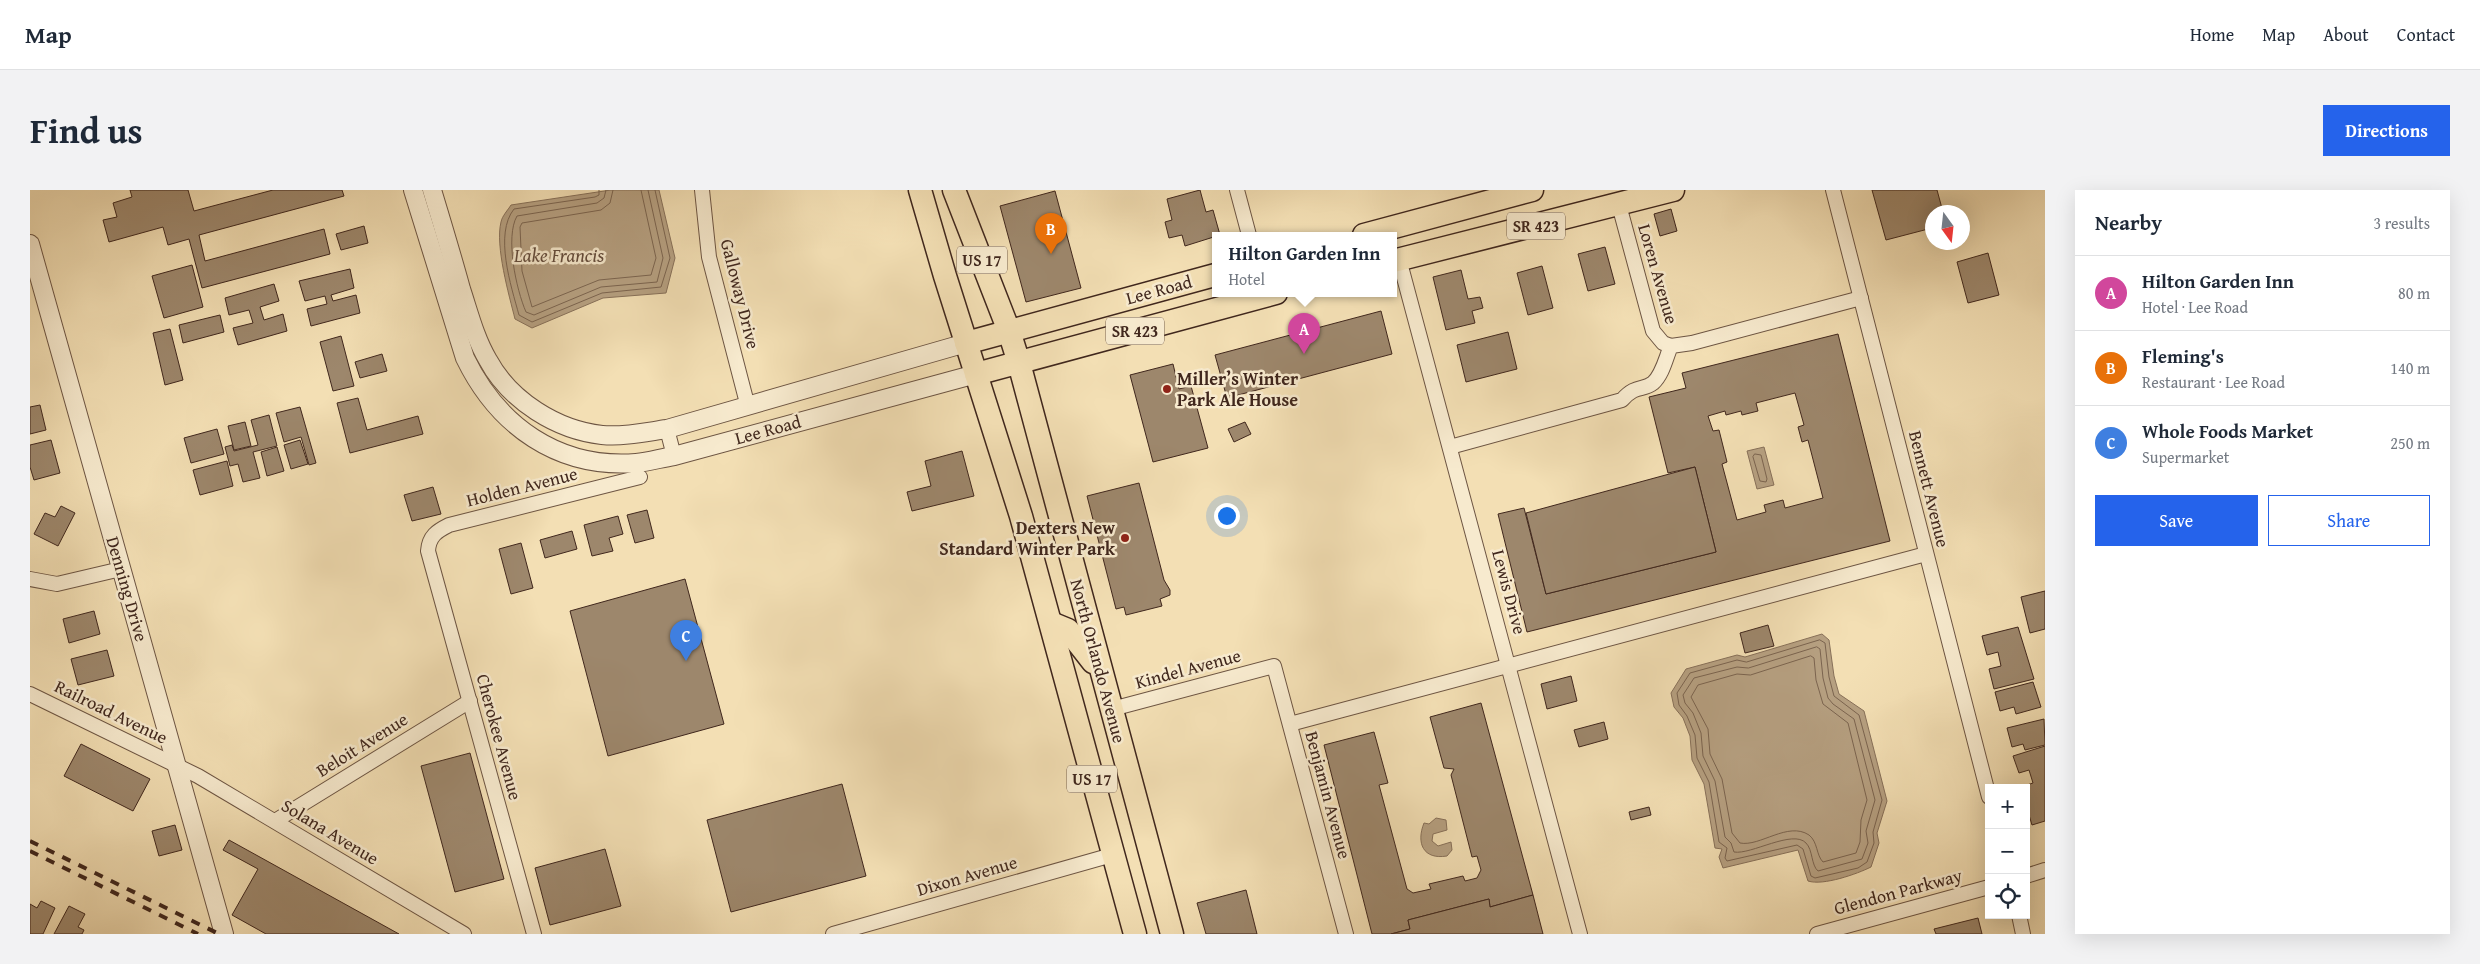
<!DOCTYPE html>
<meta charset="utf-8">
<style>
:root{--surface:#fff;--page:#f2f2f3;--text:#1f2937;--muted:#747a83;--line:#e0e1e3;--accent:#2563eb}
body{margin:0;font-family:"Gentium Book Plus",serif;background:var(--page);color:var(--text)}
.controls{position:absolute;right:15px;bottom:15px;display:grid;overflow:hidden;border-radius:0px;box-shadow:0 5px 20px #0002}
.controls button{width:45px;height:45px;display:grid;place-items:center;padding:0;border:0;border-bottom:1px solid var(--line);background:var(--surface);color:var(--text);font:25px sans-serif}
.compass{position:absolute;left:1895px;top:15px;width:45px;height:45px;border-radius:50%;background:var(--surface);box-shadow:0 5px 20px #0002;rotate:165deg}
.you{position:absolute;left:1196px;top:325px;width:18px;height:18px;margin:-12px;border:4px solid #fff;border-radius:50%;background:#1a73e8;box-shadow:0 0 0 8px #1a73e833}
.badge{display:grid;place-items:center;width:32px;height:32px;border-radius:50%;background:var(--accent);color:#fff;font-size:16px;font-weight:700}
.pin{position:absolute;translate:-50% -41px;filter:drop-shadow(0 1px 2px #0008)}
.pin::after{content:'';position:absolute;top:26px;width:18px;height:15px;background:inherit;clip-path:polygon(0 0,100% 0,50% 100%)}
.popup{position:absolute;left:1182px;top:42px;width:185px;height:65px;box-sizing:border-box;display:grid;place-content:center;border-radius:0px;background:var(--surface);filter:drop-shadow(0 1px 4px #0005);font-size:16px;white-space:nowrap;color:var(--muted)}
.popup b{font-size:19px;color:var(--text)}
.popup::after{content:'';position:absolute;left:50%;top:100%;margin-left:-10px;border:10px solid transparent;border-top-color:var(--surface)}
.list{margin:0;padding:0;list-style:none}
h2{display:flex;justify-content:space-between;align-items:center;height:65px;margin:0;padding:0 20px;font-size:21px}
h2 small{font-size:16px;font-weight:400;color:var(--muted)}
.list li{display:grid;grid-template-columns:32px 1fr auto;gap:15px;align-items:center;box-sizing:border-box;height:75px;padding:0 20px;border-top:1px solid var(--line)}
.list b{display:block;font-size:19px;white-space:nowrap}
.list p{margin:0;font-size:16px;white-space:nowrap;color:var(--muted)}
.list em{font-size:16px;font-style:normal;color:var(--muted)}
.actions{display:flex;gap:10px;padding:15px 20px}
.actions a{flex:1;padding:11px 0;border:1px solid var(--accent);border-radius:0px;text-align:center;font-size:18px;color:var(--accent)}
.actions .main{background:var(--accent);color:#fff}
.icon{flex:none;width:28px;height:28px;fill:none;stroke:currentColor;stroke-width:2;stroke-linecap:round;stroke-linejoin:round}
.map{position:relative;flex:none;width:2015px;height:744px;overflow:hidden;border-radius:0px}
header{display:flex;align-items:center;gap:30px;box-sizing:border-box;height:70px;padding:0 25px;background:var(--surface);border-bottom:1px solid var(--line)}
header strong{font-size:24px}
nav{display:flex;gap:28px;margin-inline-start:auto;font-size:18px}
.intro{display:flex;align-items:center;justify-content:space-between;box-sizing:border-box;height:120px;padding:0 30px}
h1{margin:0;font-size:35px}
.button{padding:12px 22px;border-radius:0px;background:var(--accent);color:#fff;font-size:18px;font-weight:700}
main{display:flex;gap:30px;padding:0 30px}
aside{flex:1;background:var(--surface);border-radius:0px;box-shadow:0 5px 20px #0002}
.map>svg:first-child{display:block}
.water{fill:#b6a081;stroke:#877059}
.lines{fill:none;stroke-linecap:round;stroke-linejoin:round}
.shore{stroke:#7b644f;stroke-width:1}
.building{fill:#9d876c;stroke:#40271d;fill-rule:evenodd}
.minor-casing{stroke:#6d5543;stroke-width:16}
.tertiary-casing{stroke:#6d5543;stroke-width:20}
.primary-casing{stroke:#40271d;stroke-width:25}
.minor{stroke:#f7eace;stroke-width:14}
.tertiary{stroke:#f7eace;stroke-width:18}
.primary{stroke:#f3dfb4;stroke-width:22}
.rail{stroke:#40271d;stroke-width:4;stroke-dasharray:9 9;stroke-linecap:butt}
.poi-dot{fill:#8f2418;stroke:#f7eace;stroke-width:2}
.labels{text-anchor:middle;stroke-width:5;stroke-linejoin:round;paint-order:stroke}
.shield{fill:#f7eace;stroke:#776252;stroke-width:1}
.shield-label{font-size:16px;font-weight:bold;fill:#40271d}
.street-label{font-size:18px;fill:#40271d;stroke:#f7eace}
.poi-label{font-size:18px;font-weight:bold;fill:#40271d;stroke:#f7eace;text-anchor:start}
.water-label{font-size:19px;font-style:italic;fill:#634b3b;stroke:#f7eace}
</style>
<header>
<strong>Map</strong>
<nav><a>Home</a><a>Map</a><a>About</a><a>Contact</a></nav>
</header>
<div class="intro"><h1>Find us</h1><a class="button">Directions</a></div>
<main>
<div class="map">
<svg width="2015" height="744" viewBox="0 0 2015 744">
<rect width="100%" height="100%" fill="#f3dfb4"/>
<filter id="stains"><feTurbulence type="fractalNoise" baseFrequency=".004" numOctaves="4"/><feColorMatrix values="0 0 0 0 .2 0 0 0 0 .09 0 0 0 0 .02 0 0 0 .5 -.17"/></filter>
<radialGradient id="worn" r=".72"><stop offset=".6" stop-color="#630" stop-opacity="0"/><stop offset="1" stop-color="#630" stop-opacity=".3"/></radialGradient>
<g class="water">
<path d="M 581,0 L 629,0 L 645,68 L 636,103 L 573,108 L 502,138 L 485,129 C 479,105 465,56 471,32 C 472,26 478,20 481,15 Z"/>
<polygon points="1734,257 1744,295 1727,299 1717,261"/>
<path d="M 1792,444 L 1799,450 L 1804,486 L 1809,504 L 1834,521 L 1857,611 L 1847,643 L 1849,653 L 1841,677 C 1827,684 1793,696 1778,691 L 1768,660 L 1693,678 L 1689,667 L 1692,659 L 1685,658 L 1674,594 L 1662,570 L 1660,546 L 1653,528 L 1644,517 L 1641,503 L 1656,479 L 1707,465 L 1715,467 Z"/>
<path d="M 1406,628 L 1416,630 L 1417,640 L 1403,644 L 1402,651 L 1408,656 L 1421,652 L 1422,660 L 1417,666 C 1393,670 1386,653 1394,633 L 1399,634 Z"/>
</g>
<g class="lines">
<g class="shore">
<path d="M 569,0 L 569,5 L 565,7 L 484,19 C 464,44 481,96 489,125 L 502,132 L 572,103 L 631,97 L 640,68 L 625,0"/>
<path d="M 576,0 L 574,8 L 567,13 L 487,26 C 475,47 486,99 496,122 L 504,125 L 571,97 L 627,92 L 633,68 L 618,0"/>
<polyline points="583,0 580,13 571,20 492,33 490,37 492,81 502,117 569,90 621,85 626,68 611,0"/>
<polygon points="1725,264 1731,265 1737,289 1736,292 1730,291 1723,267"/>
<polygon points="1790,450 1795,453 1799,487 1804,506 1829,525 1852,610 1843,642 1844,653 1837,672 1828,678 1785,688 1781,686 1773,659 1767,655 1697,671 1695,668 1697,658 1689,652 1679,592 1667,568 1665,545 1657,526 1649,515 1647,503 1660,483 1707,470 1716,472"/>
<path d="M 1787,457 L 1790,459 L 1793,488 L 1798,508 L 1803,514 L 1824,529 L 1845,610 L 1836,641 L 1838,653 L 1832,669 L 1788,681 C 1781,675 1783,660 1776,653 C 1763,639 1721,665 1704,662 L 1701,653 L 1695,647 L 1685,591 L 1673,566 L 1671,543 L 1663,523 L 1655,513 L 1653,505 L 1664,488 L 1707,477 L 1718,478 Z"/>
<path d="M 1781,466 L 1784,468 L 1786,490 L 1793,514 L 1818,533 L 1837,610 L 1831,630 L 1830,652 L 1826,663 L 1793,672 C 1786,665 1788,652 1779,645 C 1758,631 1730,657 1710,653 L 1702,643 L 1692,589 L 1680,564 L 1678,539 L 1661,507 L 1668,495 L 1707,484 L 1720,485 Z"/>
</g>
</g>
<g class="building">
<polygon points="100,0 158,0 164,21 243,0 312,0 314,6 169,45 175,71 294,39 300,64 172,98 159,49 138,55 133,37 79,52 73,30 87,27 83,13 102,7"/>
<polygon points="1170,0 1176,22 1183,20 1190,45 1155,56 1152,45 1139,48 1135,32 1142,30 1137,9"/>
<polygon points="1842,0 1907,0 1913,22 1902,22 1902,38 1856,50"/>
<polygon points="1025,1 1051,98 996,112 970,16"/>
<polygon points="1641,19 1647,41 1630,46 1624,24"/>
<polygon points="334,36 338,53 311,60 306,44"/>
<polygon points="1575,57 1585,94 1558,101 1548,64"/>
<polygon points="1958,63 1969,105 1938,113 1927,72"/>
<polygon points="162,75 173,117 134,128 122,86"/>
<polygon points="1512,76 1523,118 1498,125 1487,83"/>
<polygon points="320,79 324,98 301,105 303,111 326,105 330,123 281,136 277,119 297,114 295,106 275,111 269,91"/>
<polygon points="1431,80 1438,109 1450,107 1453,118 1442,121 1445,133 1416,140 1403,87"/>
<polygon points="244,94 249,111 230,117 234,130 253,124 257,141 208,155 203,138 223,133 219,120 199,125 195,108"/>
<polygon points="1351,121 1362,164 1197,208 1185,165"/>
<polygon points="190,125 194,142 153,153 149,135"/>
<polygon points="140,139 153,190 135,195 123,143"/>
<polygon points="1478,142 1487,179 1436,192 1427,155"/>
<path d="M 1808,144 L 1860,351 L 1497,442 L 1468,324 L 1494,318 L 1516,404 L 1686,362 L 1665,277 L 1638,283 L 1619,207 L 1656,198 L 1652,183 ZM 1765,203 L 1774,235 L 1768,237 L 1772,252 L 1778,250 L 1793,308 L 1755,318 L 1753,310 L 1734,315 L 1736,322 L 1707,330 L 1692,274 L 1697,272 L 1689,240 L 1683,241 L 1678,226 L 1695,221 L 1696,225 L 1711,221 L 1712,225 L 1728,221 L 1726,213 Z"/>
<polygon points="311,146 324,196 303,201 290,152"/>
<polygon points="352,164 357,181 330,188 325,172"/>
<polygon points="1143,174 1149,199 1161,196 1178,258 1123,272 1100,185"/>
<polygon points="328,208 337,240 388,226 393,244 320,263 307,213"/>
<polygon points="10,215 16,240 0,244 0,217"/>
<polygon points="270,217 286,273 279,275 271,247 254,252 246,223"/>
<polygon points="239,225 247,256 223,262 230,288 213,292 208,274 200,276 195,257 202,255 204,261 228,255 221,230"/>
<polygon points="215,232 221,256 204,260 198,236"/>
<polygon points="1215,232 1221,244 1204,252 1198,239"/>
<polygon points="187,239 194,264 161,273 154,248"/>
<polygon points="21,250 30,283 4,290 0,277 0,255"/>
<polygon points="270,250 278,274 261,279 254,255"/>
<polygon points="247,257 254,281 237,286 231,262"/>
<polygon points="932,261 944,306 882,321 877,302 901,296 895,271"/>
<polygon points="197,271 203,296 170,305 163,280"/>
<polygon points="1665,277 1686,362 1516,404 1496,323"/>
<polygon points="1109,293 1134,390 1140,400 1140,405 1130,409 1132,416 1096,425 1094,417 1086,419 1057,306"/>
<polygon points="403,297 411,324 382,331 374,305"/>
<polygon points="31,316 45,323 28,356 4,344 15,323 25,327"/>
<polygon points="617,320 624,348 605,353 597,325"/>
<polygon points="588,326 593,344 579,348 583,361 562,366 554,335"/>
<polygon points="542,341 547,359 515,368 510,350"/>
<polygon points="491,353 503,398 481,404 469,359"/>
<polygon points="655,389 694,534 578,566 540,421"/>
<polygon points="2015,401 2015,439 2000,443 1991,407"/>
<polygon points="64,421 70,444 39,453 33,429"/>
<polygon points="1738,435 1744,456 1715,463 1710,443"/>
<polygon points="1988,437 2004,489 1964,499 1959,479 1971,476 1968,462 1957,465 1952,446"/>
<polygon points="77,460 84,486 48,495 41,469"/>
<polygon points="1541,486 1547,511 1517,519 1511,494"/>
<polygon points="2003,492 2011,517 1986,524 1984,517 1970,521 1965,502"/>
<polygon points="1451,513 1503,705 1460,717 1459,709 1378,730 1380,739 1361,744 1342,744 1294,555 1344,542 1358,593 1349,595 1377,699 1383,703 1401,699 1399,694 1433,686 1435,691 1447,688 1451,680 1447,666 1442,667 1421,585 1424,579 1414,578 1400,527"/>
<polygon points="2014,529 2015,555 1995,560 1993,554 1982,557 1977,538"/>
<polygon points="1574,532 1578,549 1549,557 1544,540"/>
<polygon points="51,554 120,589 103,621 34,586"/>
<polygon points="2015,556 2015,631 2002,635 1996,615 1996,598 1991,597 2003,593 1999,580 1989,583 1983,566"/>
<polygon points="440,563 474,689 425,702 391,576"/>
<polygon points="812,594 836,686 701,722 677,630"/>
<polygon points="1619,617 1621,625 1601,630 1599,622"/>
<polygon points="145,635 152,660 129,666 122,641"/>
<polygon points="199,650 369,744 236,744 202,725 228,679 193,660"/>
<polygon points="575,659 591,716 520,735 505,678"/>
<polygon points="1216,700 1227,744 1176,744 1167,713"/>
<polygon points="1503,705 1513,744 1361,744 1380,739 1378,730 1459,709 1460,717"/>
<polygon points="11,711 25,718 13,744 0,744 0,714 7,718"/>
<polygon points="39,716 55,724 48,737 54,740 52,744 24,744"/>
<polygon points="1948,728 1952,744 1906,744 1904,739"/>
</g>
<g class="lines">
<g class="minor-casing">
<g id="minor">
<polyline points="672,0 679,67 718,217"/>
<polyline points="1207,0 1219,45"/>
<polyline points="1803,0 1959,607"/>
<polyline points="1589,15 1623,141 1633,153 1641,156"/>
<polyline points="1369,69 1550,744"/>
<polyline points="637,239 644,266"/>
<path d="M 1420,257 L 1592,210 C 1606,194 1613,201 1623,193 C 1633,184 1636,167 1641,156 L 1662,153 L 1831,108"/>
<polyline points="0,389 27,394 91,379"/>
<polyline points="0,504 168,586 434,744"/>
<polyline points="1082,519 1244,476 1316,744"/>
<polyline points="1260,534 1896,364"/>
<polyline points="245,631 440,511"/>
<polyline points="1996,686 2015,680"/>
<polyline points="1989,725 1993,744"/>
<path d="M 504,744 L 398,361 C 399,346 407,341 419,335 L 610,287"/>
<polyline points="803,744 1082,665"/>
<polyline points="1787,744 1959,697"/>
</g>
</g>
<g class="tertiary-casing">
<g id="tertiary">
<path d="M 383,0 L 435,168 C 468,236 528,279 606,273 C 619,272 631,268 644,266 L 946,184"/>
<path d="M 402,0 C 412,33 422,66 431,99 C 439,123 445,148 458,170 C 480,211 527,240 572,245 C 594,247 616,242 637,239 L 936,153"/>
<polyline points="0,54 194,744"/>
</g>
</g>
<g class="primary-casing">
<g id="primary">
<polyline points="890,0 915,86 991,326 1105,744"/>
<polyline points="924,0 979,141 989,173 1142,744"/>
<polyline points="1334,45 1502,0"/>
<polyline points="1363,71 1643,0"/>
<polyline points="936,153 1185,85"/>
<polyline points="946,184 1246,103"/>
<polyline points="1021,433 1038,440 1063,472"/>
</g>
</g>
<use href="#minor" class="minor"/>
<use href="#tertiary" class="tertiary"/>
<use href="#primary" class="primary"/>
<g class="rail">
<polyline points="0,651 189,744"/>
<polyline points="0,661 168,744"/>
</g>
</g>
<g class="poi-dot">
<circle cx="1137" cy="199" r="5"/>
<circle cx="1095" cy="348" r="5"/>
</g>
<g class="labels">
<g class="shield">
<rect x="1477" y="22.5" width="58" height="27" rx="4"/>
<rect x="927" y="56.5" width="50" height="27" rx="4"/>
<rect x="1076" y="127.5" width="58" height="27" rx="4"/>
<rect x="1037" y="575.5" width="50" height="27" rx="4"/>
</g>
<g class="shield-label">
<text x="1506" y="42">SR 423</text>
<text x="952" y="76">US 17</text>
<text x="1105" y="147">SR 423</text>
<text x="1062" y="595">US 17</text>
</g>
<g class="street-label">
<text transform="translate(1628 84) rotate(74)" y="6">Loren Avenue</text>
<text transform="translate(1129 100) rotate(-15)" y="6">Lee Road</text>
<text transform="translate(710 104) rotate(76)" y="6">Galloway Drive</text>
<text transform="translate(738 240) rotate(-15)" y="6">Lee Road</text>
<text transform="translate(492 297) rotate(-14)" y="6">Holden Avenue</text>
<text transform="translate(1899 299) rotate(76)" y="6">Bennett Avenue</text>
<text transform="translate(97 399) rotate(74)" y="6">Denning Drive</text>
<text transform="translate(1479 402) rotate(75)" y="6">Lewis Drive</text>
<text transform="translate(1068 471) rotate(75)" y="6">North Orlando Avenue</text>
<text transform="translate(1158 479) rotate(-15)" y="6">Kindel Avenue</text>
<text transform="translate(81 522) rotate(26)" y="6">Railroad Avenue</text>
<text transform="translate(469 547) rotate(75)" y="6">Cherokee Avenue</text>
<text transform="translate(332 555) rotate(-32)" y="6">Beloit Avenue</text>
<text transform="translate(1298 605) rotate(75)" y="6">Benjamin Avenue</text>
<text transform="translate(300 642) rotate(31)" y="6">Solana Avenue</text>
<text transform="translate(937 686) rotate(-16)" y="6">Dixon Avenue</text>
<text transform="translate(1868 702) rotate(-15)" y="6">Glendon Parkway</text>
</g>
<g class="poi-label">
<text x="1147" y="195">Miller’s Winter<tspan x="1147" dy="21">Park Ale House</tspan></text>
<text x="1085" y="344" text-anchor="end">Dexters New<tspan x="1085" dy="21">Standard Winter Park</tspan></text>
</g>
<g class="water-label">
<text x="529" y="72">Lake Francis</text>
</g>
</g>
<rect width="100%" height="100%" filter="url(#stains)"/>
<rect width="100%" height="100%" fill="url(#worn)"/>
</svg>
<div class="controls">
<button>+</button>
<button>−</button>
<button><svg class="icon" aria-label="locate" viewBox="0 0 24 24"><circle cx="12" cy="12" r="6"/><path d="M12 2v4M12 18v4M2 12h4M18 12h4"/></svg></button>
</div>
<svg class="compass" viewBox="-18 -18 36 36"><path d="M0-13l5 13h-10z" fill="#e53935"/><path d="M0 13l5-13h-10z" fill="#747a83"/></svg>
<div class="you"></div>
<div class="pin badge" style="left:1274px;top:164px;background:#d1479c">A</div>
<div class="popup"><b>Hilton Garden Inn</b>Hotel</div>
<div class="pin badge" style="left:1021px;top:64px;background:#e8710a">B</div>
<div class="pin badge" style="left:656px;top:471px;background:#3f7fe0">C</div>
</div>
<aside>
<h2>Nearby<small>3 results</small></h2>
<ul class="list">
<li><span class="badge" style="background:#d1479c">A</span><div><b>Hilton Garden Inn</b><p>Hotel · Lee Road</p></div><em>80 m</em></li>
<li><span class="badge" style="background:#e8710a">B</span><div><b>Fleming's</b><p>Restaurant · Lee Road</p></div><em>140 m</em></li>
<li><span class="badge" style="background:#3f7fe0">C</span><div><b>Whole Foods Market</b><p>Supermarket</p></div><em>250 m</em></li>
</ul>
<div class="actions"><a class="main">Save</a><a>Share</a></div>
</aside>
</main>
